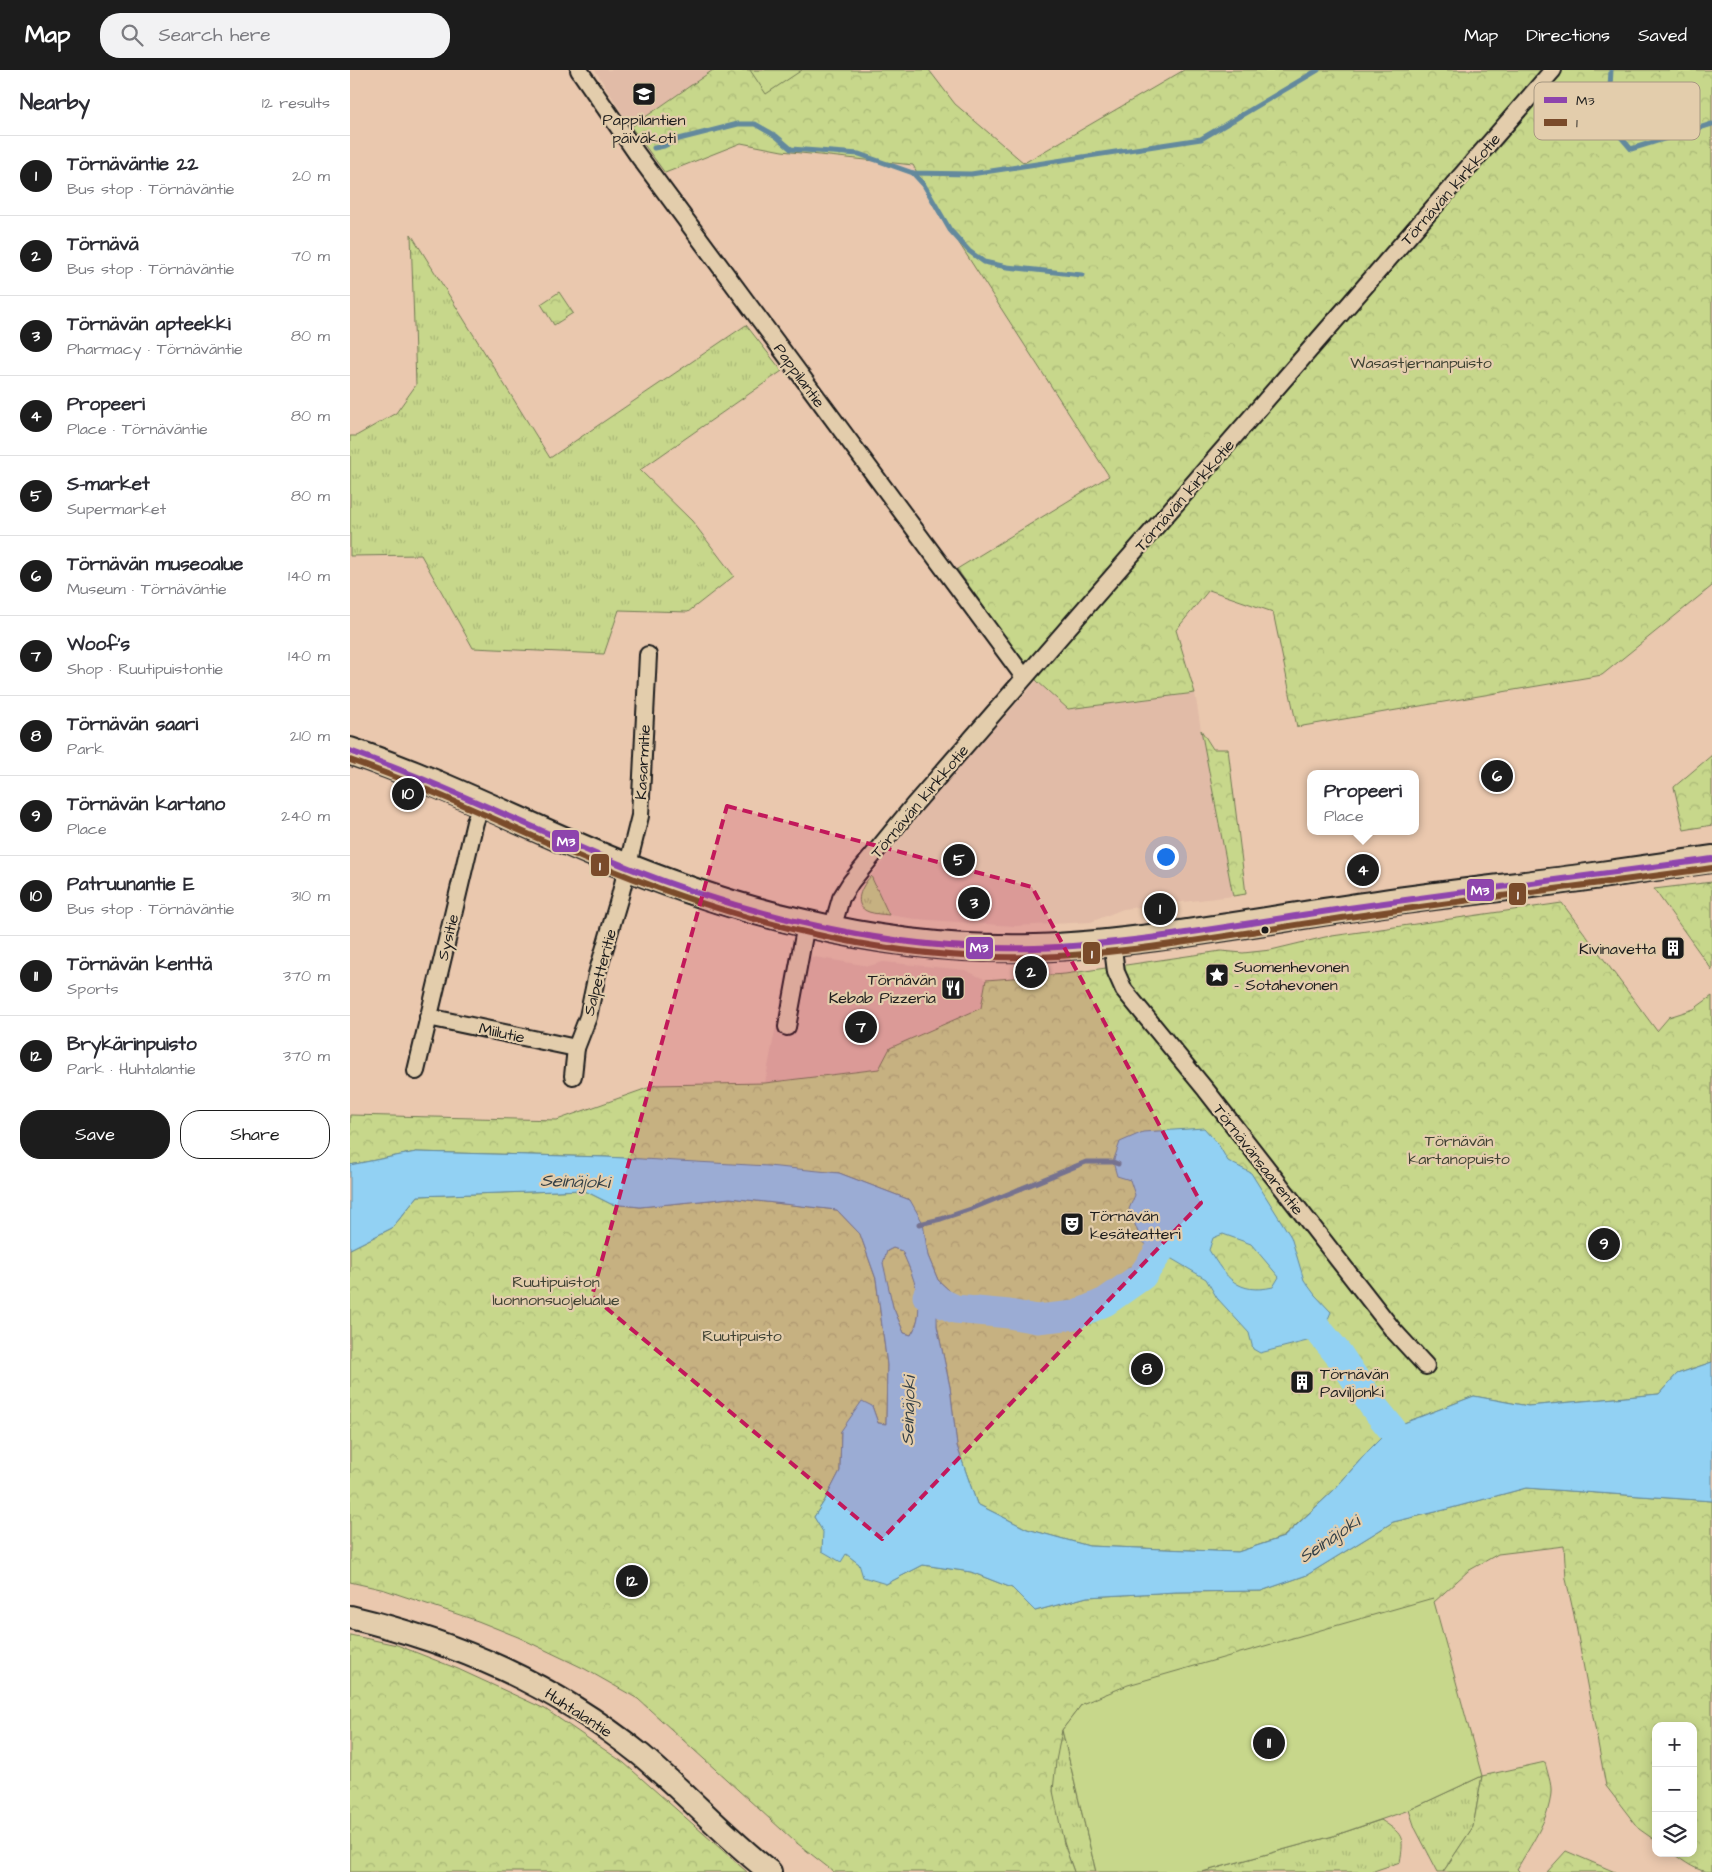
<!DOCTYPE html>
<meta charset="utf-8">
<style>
:root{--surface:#fff;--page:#f2f2f3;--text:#2b2b33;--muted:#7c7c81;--line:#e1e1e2;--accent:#1c1c1c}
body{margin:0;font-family:"Architects Daughter",sans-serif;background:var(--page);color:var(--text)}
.controls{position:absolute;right:15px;bottom:15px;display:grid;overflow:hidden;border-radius:10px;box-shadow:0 2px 12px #0003}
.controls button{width:45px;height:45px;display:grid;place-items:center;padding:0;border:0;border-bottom:1px solid var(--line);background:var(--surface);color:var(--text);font:25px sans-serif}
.you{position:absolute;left:815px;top:786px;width:18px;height:18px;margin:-12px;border:4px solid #fff;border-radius:50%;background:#1a73e8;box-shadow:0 0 0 8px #1a73e833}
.badge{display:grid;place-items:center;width:32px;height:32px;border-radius:50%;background:var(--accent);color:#fff;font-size:16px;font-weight:700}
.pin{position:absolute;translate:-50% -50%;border:2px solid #fff;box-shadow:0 1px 5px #0006}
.popup{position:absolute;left:957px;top:700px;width:112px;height:65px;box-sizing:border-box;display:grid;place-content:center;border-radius:10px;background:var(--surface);filter:drop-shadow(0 1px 4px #0005);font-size:16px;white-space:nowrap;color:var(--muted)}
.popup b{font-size:19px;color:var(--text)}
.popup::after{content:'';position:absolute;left:50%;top:100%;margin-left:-10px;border:10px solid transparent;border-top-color:var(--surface)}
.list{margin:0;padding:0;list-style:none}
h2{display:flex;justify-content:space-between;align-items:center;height:65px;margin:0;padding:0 20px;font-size:21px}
h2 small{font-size:16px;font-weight:400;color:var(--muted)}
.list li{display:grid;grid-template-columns:32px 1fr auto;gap:15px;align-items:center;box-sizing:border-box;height:80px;padding:0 20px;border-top:1px solid var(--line)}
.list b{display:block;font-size:19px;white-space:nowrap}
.list p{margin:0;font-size:16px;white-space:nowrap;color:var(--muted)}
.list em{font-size:16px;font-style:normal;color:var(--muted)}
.actions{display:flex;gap:10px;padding:15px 20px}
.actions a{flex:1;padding:11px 0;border:1px solid var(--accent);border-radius:20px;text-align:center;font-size:18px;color:var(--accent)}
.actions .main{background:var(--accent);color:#fff}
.icon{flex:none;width:28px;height:28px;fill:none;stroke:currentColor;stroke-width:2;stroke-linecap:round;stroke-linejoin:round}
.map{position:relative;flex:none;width:1362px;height:1802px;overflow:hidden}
header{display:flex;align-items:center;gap:30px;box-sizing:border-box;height:70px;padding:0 25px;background:var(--accent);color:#fff}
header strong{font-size:24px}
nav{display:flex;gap:28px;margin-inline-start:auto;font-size:18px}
.search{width:350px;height:45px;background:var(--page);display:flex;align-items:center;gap:12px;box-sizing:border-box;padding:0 18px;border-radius:20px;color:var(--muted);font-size:19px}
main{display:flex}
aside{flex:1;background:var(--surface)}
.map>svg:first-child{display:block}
.built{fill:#e1bba7}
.grass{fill:url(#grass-tufts);stroke:#727a54}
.forest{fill:url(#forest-crowns);stroke:#727a54}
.garden{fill:#c7d78b;stroke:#727a54}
.water{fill:#92d1f3;stroke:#63899d;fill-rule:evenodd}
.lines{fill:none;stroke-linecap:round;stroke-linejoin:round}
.stream{stroke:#63899d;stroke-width:5}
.river{stroke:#92d1f3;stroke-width:29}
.minor-casing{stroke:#1c1c1c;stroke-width:20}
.secondary-casing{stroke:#1c1c1c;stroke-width:26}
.primary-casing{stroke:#1c1c1c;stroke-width:30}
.minor{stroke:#e3cdac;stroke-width:16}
.secondary{stroke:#e3cdac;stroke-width:22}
.primary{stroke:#e3cdac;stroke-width:26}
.bus-1-casing{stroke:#e3cdac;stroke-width:10}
.bus-2-casing{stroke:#e3cdac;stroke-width:10}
.bus-1{stroke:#8e44ad;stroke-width:6}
.bus-2{stroke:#7a4b2a;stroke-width:6}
.marked{fill:#c2185b;fill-opacity:0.2;stroke:#c2185b;stroke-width:4;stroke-dasharray:10 6;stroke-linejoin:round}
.bus-dot{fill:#1c1c1c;stroke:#e3cdac;stroke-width:2}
.labels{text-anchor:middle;stroke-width:4.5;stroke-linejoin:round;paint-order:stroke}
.poi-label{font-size:16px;fill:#1c1c1c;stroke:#e3cdac;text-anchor:start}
.street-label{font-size:16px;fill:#1c1c1c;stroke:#e3cdac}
.park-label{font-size:16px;fill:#3e4132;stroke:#e3cdac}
.water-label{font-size:18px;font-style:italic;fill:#344047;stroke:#e3cdac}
.key{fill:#e3cdac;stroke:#a79881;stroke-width:1}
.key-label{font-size:14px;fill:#1c1c1c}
.line-badge{stroke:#e3cdac;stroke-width:2}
.badge-label{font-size:14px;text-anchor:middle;font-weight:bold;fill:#fff}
</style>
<header>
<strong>Map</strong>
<div class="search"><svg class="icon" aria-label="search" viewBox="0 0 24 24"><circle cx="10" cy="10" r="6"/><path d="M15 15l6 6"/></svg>Search here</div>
<nav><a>Map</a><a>Directions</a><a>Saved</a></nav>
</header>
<main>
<aside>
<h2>Nearby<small>12 results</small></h2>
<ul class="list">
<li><span class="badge">1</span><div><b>Törnäväntie 22</b><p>Bus stop · Törnäväntie</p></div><em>20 m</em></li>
<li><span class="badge">2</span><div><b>Törnävä</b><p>Bus stop · Törnäväntie</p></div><em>70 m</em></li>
<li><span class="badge">3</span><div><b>Törnävän apteekki</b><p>Pharmacy · Törnäväntie</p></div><em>80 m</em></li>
<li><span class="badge">4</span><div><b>Propeeri</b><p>Place · Törnäväntie</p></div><em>80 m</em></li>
<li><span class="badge">5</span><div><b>S-market</b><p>Supermarket</p></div><em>80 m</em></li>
<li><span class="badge">6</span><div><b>Törnävän museoalue</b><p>Museum · Törnäväntie</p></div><em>140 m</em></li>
<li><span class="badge">7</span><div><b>Woof's</b><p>Shop · Ruutipuistontie</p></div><em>140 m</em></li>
<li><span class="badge">8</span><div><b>Törnävän saari</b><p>Park</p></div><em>210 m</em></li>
<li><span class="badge">9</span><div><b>Törnävän kartano</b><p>Place</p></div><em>240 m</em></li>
<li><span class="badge">10</span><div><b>Patruunantie E</b><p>Bus stop · Törnäväntie</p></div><em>310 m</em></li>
<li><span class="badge">11</span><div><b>Törnävän kenttä</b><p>Sports</p></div><em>370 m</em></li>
<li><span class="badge">12</span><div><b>Brykärinpuisto</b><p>Park · Huhtalantie</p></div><em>370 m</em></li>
</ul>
<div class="actions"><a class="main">Save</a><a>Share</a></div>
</aside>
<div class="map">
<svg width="1362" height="1802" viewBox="0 0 1362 1802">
<defs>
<pattern id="grass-tufts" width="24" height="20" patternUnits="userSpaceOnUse" patternTransform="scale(1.25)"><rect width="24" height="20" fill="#c7d78b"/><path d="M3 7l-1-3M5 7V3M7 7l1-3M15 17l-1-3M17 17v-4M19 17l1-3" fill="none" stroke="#aab877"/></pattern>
<pattern id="forest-crowns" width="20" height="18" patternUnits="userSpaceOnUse" patternTransform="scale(1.25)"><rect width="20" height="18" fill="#c7d78b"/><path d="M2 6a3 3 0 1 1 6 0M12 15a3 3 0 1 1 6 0" fill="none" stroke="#aab877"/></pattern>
</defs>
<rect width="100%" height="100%" fill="#eac8ae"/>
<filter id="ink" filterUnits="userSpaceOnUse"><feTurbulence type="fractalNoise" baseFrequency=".02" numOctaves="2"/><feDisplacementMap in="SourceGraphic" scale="10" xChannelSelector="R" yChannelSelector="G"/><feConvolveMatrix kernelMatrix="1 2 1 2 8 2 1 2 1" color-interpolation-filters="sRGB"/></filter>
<g filter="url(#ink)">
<g class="built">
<polygon points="245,0 363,0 281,57"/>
<polygon points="687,611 718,639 845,623 851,660 883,826 773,839 741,852 664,856 566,849 539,845 521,806 592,716"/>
<polygon points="440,883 519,896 533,892 615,900 636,910 631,938 540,978 529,999 415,1013"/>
</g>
<g class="grass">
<polygon points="61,164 200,388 396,255 432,301 290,400 342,451 384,506 338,542 269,540 254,584 123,578 71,485 0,486 0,366 6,366 46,343 66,315"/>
<path d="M 521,806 L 539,845 C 532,844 525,844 519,842 C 501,836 512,815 521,806 Z"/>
<path d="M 712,1660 L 746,1802 L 724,1802 C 715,1777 706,1749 703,1722 C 701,1702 708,1680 712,1660 Z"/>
<polygon points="1132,1706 1123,1757 1093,1802 1088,1802 1065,1758 1059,1740"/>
<path d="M 1031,1750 C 1052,1764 1055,1766 1050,1792 L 1021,1802 L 852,1802 L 983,1766 Z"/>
</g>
<g class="forest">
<polygon points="363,0 579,0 605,34 674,93 834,0 1362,0 1362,516 1252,605 947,657 923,542 859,520 826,560 845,623 718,639 687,611 607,499 759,406 607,170 589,144 563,95 432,81 391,73 315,103 281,57"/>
<polygon points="209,222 223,243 204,255 191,234"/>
<polygon points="851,660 863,679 878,679 896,824 883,826"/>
<polygon points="1362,685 1362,755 1334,760 1324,717"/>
<polygon points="1362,812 1362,900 1304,819"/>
<polygon points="1212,833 1307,961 1319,947 1344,939 1362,926 1362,1292 1327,1304 1309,1324 1178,1336 1124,1326 1041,1358 1019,1380 983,1421 933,1467 888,1482 739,1476 677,1459 627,1434 607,1376 600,1317 587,1256 586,1244 603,1224 588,1210 578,1186 560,1130 489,1103 256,1087 66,1082 0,1095 0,1045 207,1050 306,1015 415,1013 529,999 540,978 631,938 636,910 715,904 871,881 893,883 921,880 975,867"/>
<path d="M 233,1120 L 261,1134 L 290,1137 L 380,1128 L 487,1140 L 510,1164 L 526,1209 L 537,1295 L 536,1354 L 528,1353 L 522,1336 L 491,1361 L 490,1401 L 475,1430 L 464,1447 C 481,1476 510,1494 536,1514 L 573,1495 L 621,1502 L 662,1518 L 685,1541 L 737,1527 L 826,1522 L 911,1521 L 957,1505 L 1043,1452 L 1094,1440 L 1176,1418 L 1362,1431 L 1362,1802 C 1347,1802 1335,1792 1322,1783 L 1343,1783 L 1343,1656 L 1306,1656 L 1306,1771 L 1289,1759 L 1256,1716 L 1224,1545 L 1216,1509 L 1214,1476 L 1148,1484 L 1118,1501 L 1083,1533 L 732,1634 L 712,1660 L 706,1691 L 703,1721 L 714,1774 L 724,1802 L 484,1802 L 443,1770 L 288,1629 L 235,1599 L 168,1567 L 128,1551 L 35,1520 L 0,1512 L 0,1179 L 42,1158 L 68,1126 Z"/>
<path d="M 543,1178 L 552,1181 C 564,1206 578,1239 561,1265 L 554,1263 L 543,1237 L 532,1193 L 537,1181 Z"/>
<polygon points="0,1565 47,1575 108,1599 195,1639 274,1693 397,1802 0,1802"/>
<path d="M 1195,1692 C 1197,1702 1202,1714 1201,1723 C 1199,1750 1180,1776 1167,1799 L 1170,1802 L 1093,1802 L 1123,1757 L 1132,1706 Z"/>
<polygon points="1216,1781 1265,1802 1197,1802"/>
</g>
<g class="garden">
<polygon points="400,0 452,0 416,24"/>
<polygon points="1083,1528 1132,1706 1059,1740 983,1766 852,1802 746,1802 712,1660 732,1634 778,1615"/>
</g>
<g class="water">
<path d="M 854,1058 L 868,1074 L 878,1091 L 901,1103 L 941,1167 L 954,1210 L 965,1225 L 981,1242 L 972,1263 L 957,1271 L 910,1283 L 903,1279 L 899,1263 L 867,1228 L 856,1209 L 822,1189 L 807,1184 L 791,1170 L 779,1139 L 785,1125 L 780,1110 L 767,1106 L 763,1092 L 770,1072 L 793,1062 ZM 873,1164 L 901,1174 L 929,1207 L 923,1217 C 888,1225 876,1208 859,1180 L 863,1168 Z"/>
<path d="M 66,1082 L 256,1087 L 418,1096 L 489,1103 L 560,1130 L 573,1153 L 578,1186 L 588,1210 L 603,1224 L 600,1237 L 587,1244 L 587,1256 L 600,1317 L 607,1376 L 627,1434 L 677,1459 L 739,1476 L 888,1482 L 934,1467 L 983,1421 L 1019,1380 L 1041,1358 L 1124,1326 L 1178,1336 L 1309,1324 L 1327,1304 L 1362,1292 L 1362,1431 L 1176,1418 L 1094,1440 L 1043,1452 L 957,1505 L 911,1521 L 826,1522 L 737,1527 L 685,1541 L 662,1518 L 621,1502 L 573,1495 L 536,1514 L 513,1507 L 509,1494 L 496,1484 L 491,1492 L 472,1481 L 473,1462 L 464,1447 L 475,1430 L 490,1401 L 491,1361 L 512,1331 L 522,1336 L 528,1353 L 536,1354 L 537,1295 L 526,1209 L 510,1164 L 487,1140 L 380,1128 L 290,1137 L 261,1134 L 233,1120 L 68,1126 L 42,1158 L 0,1179 L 0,1095 ZM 543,1178 L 552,1181 C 563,1205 578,1240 561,1265 L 554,1263 L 543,1237 L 533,1193 L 537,1181 Z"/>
</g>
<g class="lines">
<g class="stream">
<polyline points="1261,0 1258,52 1281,79 1362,54"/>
<polyline points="304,78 314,76 329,69 388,54 405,54 426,66 441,79 509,84 563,103 621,104 851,69 968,0"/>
<polyline points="563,103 574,115 600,160 619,181 634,192 657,197 732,205"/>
<polyline points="569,1154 591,1149 621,1139 736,1092 763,1092 768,1094"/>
</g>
<g class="river">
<polyline points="577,1226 605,1239 659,1244 687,1249 725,1245 755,1232 792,1206 819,1167 835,1158"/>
<polyline points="946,1233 989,1285 1024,1337 1041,1358"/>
</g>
<g class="minor-casing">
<g id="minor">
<polyline points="229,0 287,84 674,607"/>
<polyline points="482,859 491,828 501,812 563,736 1203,0"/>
<polyline points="762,871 766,902 774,920 856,1020 1043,1260 1076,1296"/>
<polyline points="78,947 226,978"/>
<polyline points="437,957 456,854"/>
<polyline points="66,1001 125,752 132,733"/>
<polyline points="223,1006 226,978 238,947 247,904 270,826 290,746 298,585"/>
</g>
</g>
<g class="secondary-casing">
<path id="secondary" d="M 0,1547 C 109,1573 203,1614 291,1685 C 335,1722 374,1766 420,1802"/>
</g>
<g class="primary-casing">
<path id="primary" d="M 0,681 C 96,713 186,761 280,798 C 336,820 395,840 454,853 C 528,871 608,880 685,878 C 800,873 913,850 1027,834 C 1094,824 1162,817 1230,808 C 1274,802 1318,795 1362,789"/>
</g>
<use href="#minor" class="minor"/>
<use href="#secondary" class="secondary"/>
<use href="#primary" class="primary"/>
<g class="bus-1-casing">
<path id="bus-1" d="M 0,681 C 95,715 186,760 279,798 C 345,824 412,845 481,859 C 548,873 617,880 685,878 C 790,874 895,853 999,838 C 1120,820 1241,806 1362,789"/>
</g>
<g class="bus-2-casing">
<path id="bus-2" d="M 0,690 C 82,719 160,757 240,791 C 318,824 399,851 482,868 C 548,882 617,889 685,887 C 790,883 895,862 999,847 C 1120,829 1241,815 1362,798"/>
</g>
<use href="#bus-1" class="bus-1"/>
<use href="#bus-2" class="bus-2"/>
</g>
</g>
<path class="marked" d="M 377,736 L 682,817 L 851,1133 L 532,1469 L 242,1226 Z"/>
<defs>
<g id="school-square" transform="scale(1.25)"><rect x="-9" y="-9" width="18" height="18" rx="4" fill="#1c1c1c" stroke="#e3cdac"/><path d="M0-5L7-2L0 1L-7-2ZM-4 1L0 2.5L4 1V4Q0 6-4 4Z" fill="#fff"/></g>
<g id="building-square" transform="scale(1.25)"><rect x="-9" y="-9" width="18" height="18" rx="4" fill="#1c1c1c" stroke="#e3cdac"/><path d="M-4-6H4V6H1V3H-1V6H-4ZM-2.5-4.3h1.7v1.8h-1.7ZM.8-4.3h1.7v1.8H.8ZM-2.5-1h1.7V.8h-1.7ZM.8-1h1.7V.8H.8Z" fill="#fff"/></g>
<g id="sight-square" transform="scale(1.25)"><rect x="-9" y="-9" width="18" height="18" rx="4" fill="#1c1c1c" stroke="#e3cdac"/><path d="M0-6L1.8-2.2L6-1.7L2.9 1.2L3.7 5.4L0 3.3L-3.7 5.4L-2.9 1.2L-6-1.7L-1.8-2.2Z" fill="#fff"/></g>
<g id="restaurant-square" transform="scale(1.25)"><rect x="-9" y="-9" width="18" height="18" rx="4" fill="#1c1c1c" stroke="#e3cdac"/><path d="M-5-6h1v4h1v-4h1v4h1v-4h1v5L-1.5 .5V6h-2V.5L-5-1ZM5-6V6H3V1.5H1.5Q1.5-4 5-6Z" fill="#fff"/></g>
<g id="theatre-square" transform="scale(1.25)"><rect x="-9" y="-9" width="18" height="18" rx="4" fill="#1c1c1c" stroke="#e3cdac"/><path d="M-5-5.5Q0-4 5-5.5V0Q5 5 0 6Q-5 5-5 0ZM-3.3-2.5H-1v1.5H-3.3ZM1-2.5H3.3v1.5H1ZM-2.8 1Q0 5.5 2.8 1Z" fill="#fff"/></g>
</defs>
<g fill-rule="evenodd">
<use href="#school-square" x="294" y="24"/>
<use href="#building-square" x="1323" y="878"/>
<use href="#sight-square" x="867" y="905"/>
<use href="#restaurant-square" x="603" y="918"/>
<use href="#theatre-square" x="722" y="1154"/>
<use href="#building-square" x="952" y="1312"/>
</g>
<circle class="bus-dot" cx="915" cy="860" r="4.5"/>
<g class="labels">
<g class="poi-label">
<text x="294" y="55" text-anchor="middle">Pappilantien<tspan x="294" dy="18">päiväkoti</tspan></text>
<text x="1306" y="884" text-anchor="end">Kivinavetta</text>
<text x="884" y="902">Suomenhevonen<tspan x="884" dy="18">- Sotahevonen</tspan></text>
<text x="586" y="915" text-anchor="end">Törnävän<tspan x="586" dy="18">Kebab Pizzeria</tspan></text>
<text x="740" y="1151">Törnävän<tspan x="740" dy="18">kesäteatteri</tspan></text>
<text x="970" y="1309">Törnävän<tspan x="970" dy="18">Paviljonki</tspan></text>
</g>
<g class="street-label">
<text transform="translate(1100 119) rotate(-49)" y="6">Törnävän kirkkotie</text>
<text transform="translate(450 305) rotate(54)" y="6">Pappilantie</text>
<text transform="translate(834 425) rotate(-49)" y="6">Törnävän kirkkotie</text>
<text transform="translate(292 692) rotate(-87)" y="6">Kasarmitie</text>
<text transform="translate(569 731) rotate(-50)" y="6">Törnävän kirkkotie</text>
<text transform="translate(97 867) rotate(-76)" y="6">Sysitie</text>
<text transform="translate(249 902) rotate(-75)" y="6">Salpetteritie</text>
<text transform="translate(152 962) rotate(12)" y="6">Miilutie</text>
<text transform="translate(909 1089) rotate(52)" y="6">Törnävänsaarentie</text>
<text transform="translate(229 1642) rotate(33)" y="6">Huhtalantie</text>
</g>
<g class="park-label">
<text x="1071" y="298">Wasastjernanpuisto</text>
<text x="1109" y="1076">Törnävän<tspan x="1109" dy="18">kartanopuisto</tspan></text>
<text x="206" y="1217">Ruutipuiston<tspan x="206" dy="18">luonnonsuojelualue</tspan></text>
<text x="392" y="1271">Ruutipuisto</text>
</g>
<g class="water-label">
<text transform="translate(225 1111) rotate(2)" y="6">Seinäjoki</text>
<text transform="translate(558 1341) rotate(-88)" y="6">Seinäjoki</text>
<text transform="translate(979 1469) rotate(-34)" y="6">Seinäjoki</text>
</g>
</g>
<rect x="1184" y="12" width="166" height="58" rx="8" class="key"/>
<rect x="1194" y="27" width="23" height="6" fill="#8e44ad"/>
<rect x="1194" y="49" width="23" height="7" fill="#7a4b2a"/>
<g class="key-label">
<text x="1226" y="35">M3</text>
<text x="1226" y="57">1</text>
</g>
<g class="line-badge">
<rect x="201" y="759" width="29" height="24" rx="5" fill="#8e44ad"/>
<rect x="240" y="783" width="20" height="24" rx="5" fill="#7a4b2a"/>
<rect x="1116" y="808" width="29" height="24" rx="5" fill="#8e44ad"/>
<rect x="1158" y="812" width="19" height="24" rx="5" fill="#7a4b2a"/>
<rect x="615" y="866" width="29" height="24" rx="5" fill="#8e44ad"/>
<rect x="732" y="871" width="19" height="24" rx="5" fill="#7a4b2a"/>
</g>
<g class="badge-label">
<text x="216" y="776">M3</text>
<text x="250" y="800">1</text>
<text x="1130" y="825">M3</text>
<text x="1168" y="829">1</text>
<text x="629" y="882">M3</text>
<text x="742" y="888">1</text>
</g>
</svg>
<div class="controls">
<button>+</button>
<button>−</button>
<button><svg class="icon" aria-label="layers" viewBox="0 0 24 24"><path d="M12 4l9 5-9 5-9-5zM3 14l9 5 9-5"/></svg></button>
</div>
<div class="you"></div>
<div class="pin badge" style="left:810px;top:839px">1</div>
<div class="pin badge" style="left:681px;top:902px">2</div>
<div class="pin badge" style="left:624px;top:833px">3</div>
<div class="pin badge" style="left:1013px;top:800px">4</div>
<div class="popup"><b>Propeeri</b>Place</div>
<div class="pin badge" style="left:609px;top:790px">5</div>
<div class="pin badge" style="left:1147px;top:706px">6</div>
<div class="pin badge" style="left:511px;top:957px">7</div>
<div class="pin badge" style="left:797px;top:1299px">8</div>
<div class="pin badge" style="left:1254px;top:1174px">9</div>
<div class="pin badge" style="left:58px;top:724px">10</div>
<div class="pin badge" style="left:919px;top:1673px">11</div>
<div class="pin badge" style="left:282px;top:1511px">12</div>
</div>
</main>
